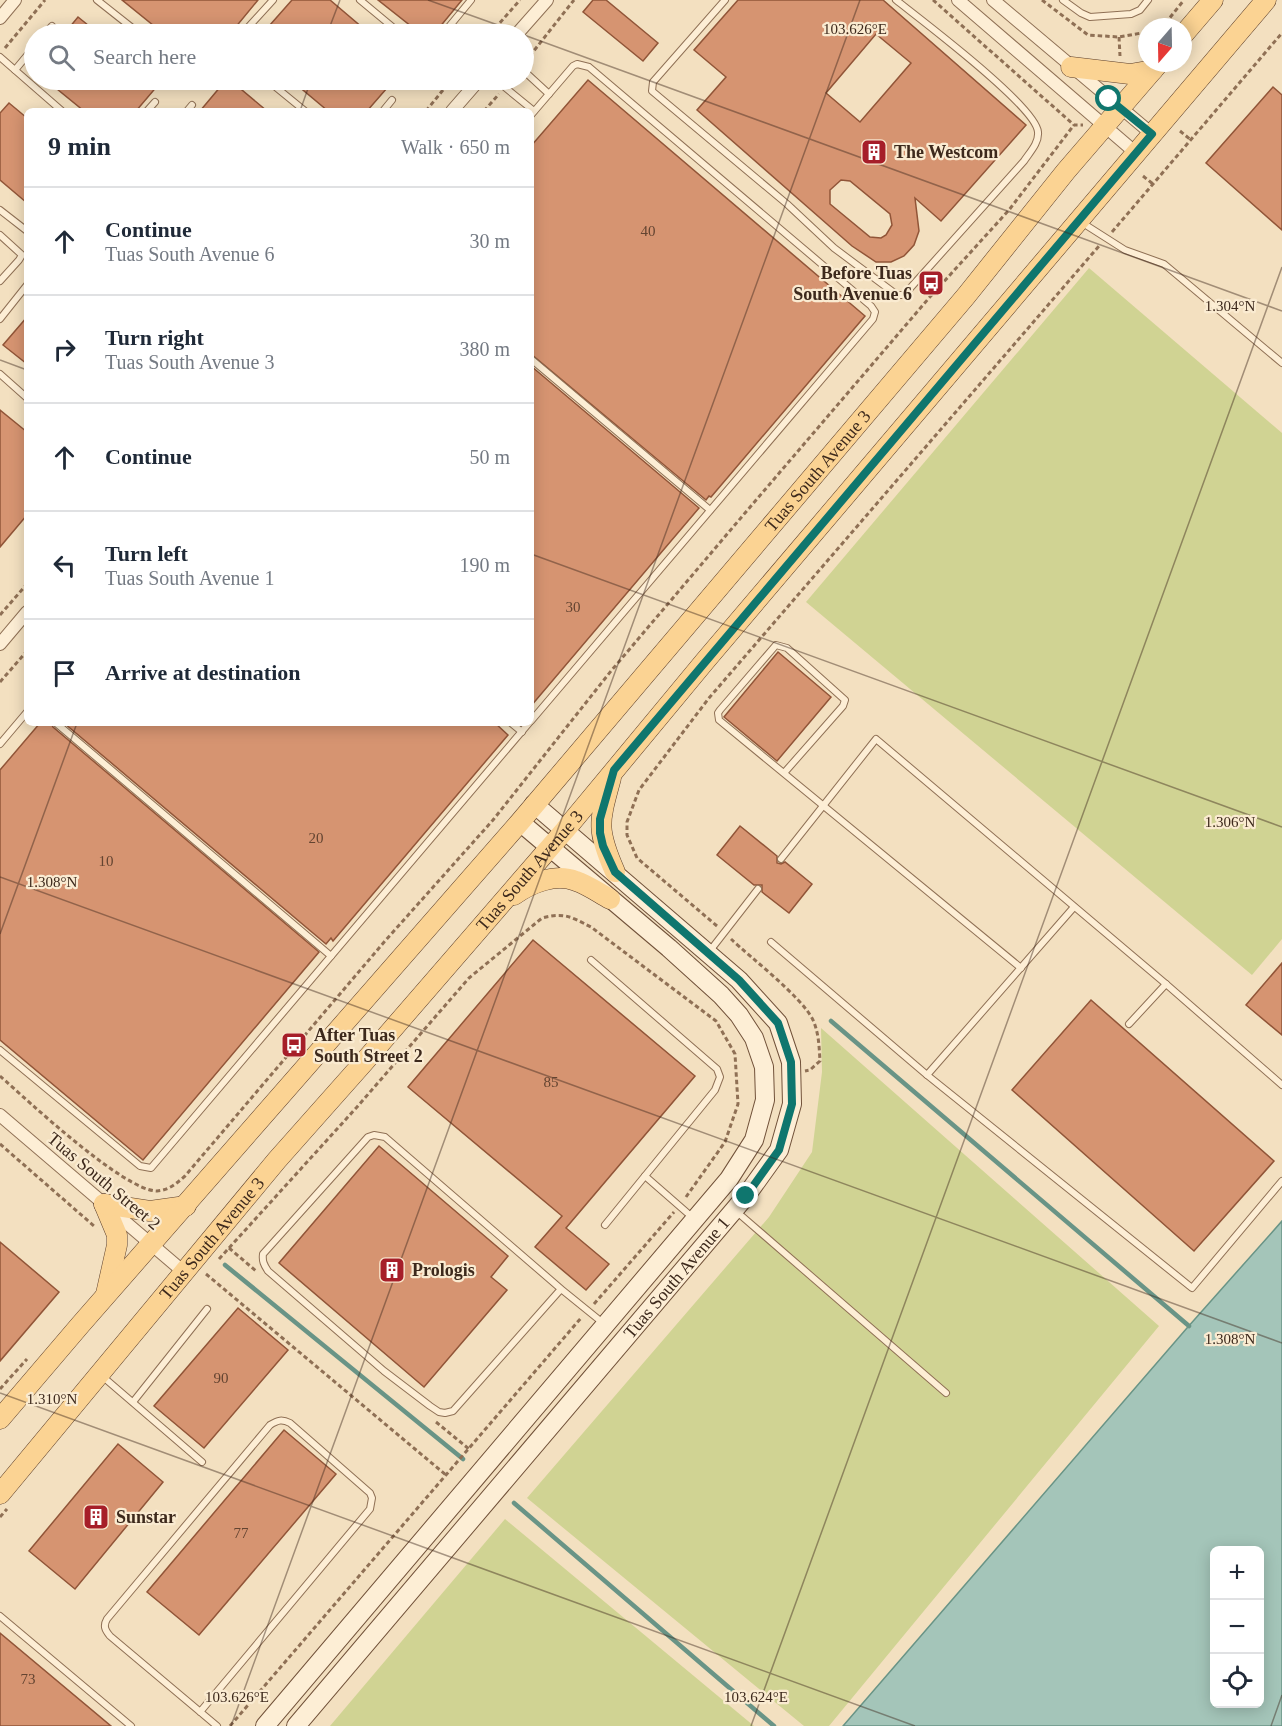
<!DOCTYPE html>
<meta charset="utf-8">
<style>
:root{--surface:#fff;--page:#f6f6f7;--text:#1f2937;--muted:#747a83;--line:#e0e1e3}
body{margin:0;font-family:Georgia,serif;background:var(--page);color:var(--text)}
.controls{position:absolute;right:18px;bottom:18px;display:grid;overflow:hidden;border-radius:9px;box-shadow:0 3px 15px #0003}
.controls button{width:54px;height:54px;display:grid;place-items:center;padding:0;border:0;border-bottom:2px solid var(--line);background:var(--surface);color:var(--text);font:30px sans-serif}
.compass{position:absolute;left:1138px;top:18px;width:54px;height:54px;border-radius:50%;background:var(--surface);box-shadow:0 3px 15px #0003;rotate:200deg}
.stop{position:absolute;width:18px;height:18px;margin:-14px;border:4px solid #0f766e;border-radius:50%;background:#fff}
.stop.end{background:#0f766e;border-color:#fff;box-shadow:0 2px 6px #0008}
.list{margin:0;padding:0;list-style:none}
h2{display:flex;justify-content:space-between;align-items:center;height:78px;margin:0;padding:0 24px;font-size:26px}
h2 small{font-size:20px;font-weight:400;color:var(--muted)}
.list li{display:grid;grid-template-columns:39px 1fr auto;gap:18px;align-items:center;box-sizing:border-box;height:108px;padding:0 24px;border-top:2px solid var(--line)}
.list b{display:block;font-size:22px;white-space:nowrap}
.list p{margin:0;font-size:20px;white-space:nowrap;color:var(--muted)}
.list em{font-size:20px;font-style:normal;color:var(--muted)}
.icon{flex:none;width:33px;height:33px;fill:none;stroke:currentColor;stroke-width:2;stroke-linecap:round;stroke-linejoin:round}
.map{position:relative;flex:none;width:1282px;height:1726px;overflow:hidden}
.search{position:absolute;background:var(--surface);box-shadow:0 3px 15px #0003;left:24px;top:24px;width:510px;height:66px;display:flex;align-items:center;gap:15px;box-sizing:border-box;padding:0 21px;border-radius:33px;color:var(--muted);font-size:22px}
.panel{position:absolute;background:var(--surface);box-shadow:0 3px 15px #0003;left:24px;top:108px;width:510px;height:618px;border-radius:9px}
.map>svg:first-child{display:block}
.green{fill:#d0d393}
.water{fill:#a4c5b9;stroke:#699486;stroke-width:1.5;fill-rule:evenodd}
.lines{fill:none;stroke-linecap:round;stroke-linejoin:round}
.stream{stroke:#699486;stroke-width:4.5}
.building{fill:#d69471;stroke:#915538;stroke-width:1.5;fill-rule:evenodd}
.service-casing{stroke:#8f7055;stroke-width:8}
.minor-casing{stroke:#8f7055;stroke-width:14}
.secondary-casing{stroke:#715139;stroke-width:20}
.primary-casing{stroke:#5c3e2a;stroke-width:21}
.path{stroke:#8f7055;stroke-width:3;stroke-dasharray:4.5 3;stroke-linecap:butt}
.service{stroke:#fdeed5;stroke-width:6}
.minor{stroke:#fdeed5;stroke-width:12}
.secondary{stroke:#fdeed5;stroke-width:18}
.primary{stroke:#fbd393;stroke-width:20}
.route{stroke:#0f766e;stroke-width:8}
.ticks{fill:none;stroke:#3d291c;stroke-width:1.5;stroke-opacity:0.45}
.labels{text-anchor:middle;stroke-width:4.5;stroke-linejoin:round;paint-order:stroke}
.number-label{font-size:15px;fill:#634431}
.poi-label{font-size:18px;font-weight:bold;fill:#3d291c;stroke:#faebd1;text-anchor:start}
.street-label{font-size:18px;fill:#3d291c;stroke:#faebd1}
.ticks-label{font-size:15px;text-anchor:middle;fill:#3d291c;stroke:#faebd1;stroke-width:4.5;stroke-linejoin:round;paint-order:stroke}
</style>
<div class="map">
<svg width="1282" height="1726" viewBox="0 0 1282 1726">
<rect width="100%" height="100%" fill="#f3e0c0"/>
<g class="green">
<polygon points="1089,268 1282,433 1282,939 1252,975 806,602"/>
<polygon points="821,1028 1159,1326 829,1726 804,1726 527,1498 769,1217 812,1152 822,1072"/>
<polygon points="505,1519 754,1726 330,1726"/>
</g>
<path class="water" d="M 1282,1221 L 1282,1726 L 843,1726 L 1187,1328 ZM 1214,1550 L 1260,1550 L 1260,1704 L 1214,1704 Z"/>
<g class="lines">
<g class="stream">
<polyline points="831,1021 1189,1326"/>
<polyline points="225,1265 463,1459"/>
<polyline points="514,1503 774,1726"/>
</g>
</g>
<g class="building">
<polygon points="122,0 258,0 230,34 164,34"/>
<polygon points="292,0 330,0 370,34 262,34"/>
<polygon points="378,0 462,0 434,34 421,34"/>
<polygon points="593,0 606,0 658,43 643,61 583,12"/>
<path d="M 738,0 L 883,0 L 1026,125 L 941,221 L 915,198 L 919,231 L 914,245 L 904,256 L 891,262 L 876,262 L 852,246 L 697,110 L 726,77 L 694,50 ZM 876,34 L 911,63 L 860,122 L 826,93 ZM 841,180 L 850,181 L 890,214 L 892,225 L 886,235 L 881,238 L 870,237 L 830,204 L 830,190 Z"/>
<polygon points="78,17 99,34 64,34"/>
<polygon points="46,80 153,80 159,84 136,111 84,111"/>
<polygon points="226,80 230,80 267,111 200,111"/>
<polygon points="291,80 394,80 367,111 328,111"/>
<polygon points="588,80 865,316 711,497 709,496 706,500 531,354 531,146"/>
<polygon points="1273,87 1282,95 1282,230 1206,163"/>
<polygon points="9,103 27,118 27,203 0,180 0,113"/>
<polygon points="27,317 27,364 3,345"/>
<polygon points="531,366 699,508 531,706"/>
<polygon points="0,410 27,432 27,515 0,547"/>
<polygon points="778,652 831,697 777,761 724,717"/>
<polygon points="40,723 51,723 53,727 319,952 143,1160 0,1040 0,770"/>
<polygon points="64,723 495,723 508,735 333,941 331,938 326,944"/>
<polygon points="740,826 777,856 777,863 781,864 785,862 812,884 789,913 762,892 762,885 754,885 717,855"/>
<polygon points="533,940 695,1076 566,1228 609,1264 586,1290 535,1247 562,1216 408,1087"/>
<polygon points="1282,963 1282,1035 1246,1005"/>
<polygon points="1091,1000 1274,1161 1194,1251 1012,1090"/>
<polygon points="379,1146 508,1256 491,1277 507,1290 424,1387 279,1263"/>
<polygon points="0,1242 59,1292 0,1361"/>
<polygon points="238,1308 288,1350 204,1448 154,1406"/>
<polygon points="284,1430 336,1474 199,1635 147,1592"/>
<polygon points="118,1444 163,1482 75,1589 29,1551"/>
<polygon points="0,1633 111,1726 0,1726"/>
</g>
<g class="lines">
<g class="service-casing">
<g id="service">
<polyline points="97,0 140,34"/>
<polyline points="360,0 401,34"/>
<path d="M 725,0 L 653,82 L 652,91 L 787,204 L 834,248 L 897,295 L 904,295 L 1024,161 C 1030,152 1039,143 1038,132 C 1036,106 921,20 896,0"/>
<polyline points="1063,0 1081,13 1090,17 1131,14 1140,10 1148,0"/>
<polyline points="45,34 52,26"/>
<polyline points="242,34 273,0"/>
<polyline points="443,34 471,0"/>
<polyline points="0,57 62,111"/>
<polyline points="15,70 34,47"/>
<polyline points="524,71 549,94"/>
<polyline points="267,80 305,111"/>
<polyline points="456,80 469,91"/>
<polyline points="496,80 534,111"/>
<polyline points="147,111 155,102"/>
<polyline points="187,111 192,105"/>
<polyline points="383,111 392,100"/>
<polyline points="531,115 573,66 577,64 589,67 871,306 875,312 873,319 531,721"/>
<polyline points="0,210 27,231"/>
<polyline points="1081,222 1125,250 1164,264 1282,363"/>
<polyline points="0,235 22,255 19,260 0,281"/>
<polyline points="0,319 27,285"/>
<polyline points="531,359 710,510"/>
<polyline points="0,374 27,398"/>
<polyline points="56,723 331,956"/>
<polyline points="511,723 522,732"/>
<polyline points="0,744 27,712"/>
<polyline points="784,773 843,706 845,700 787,648 776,645 720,710 718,713 719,720 1021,968"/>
<polyline points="781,859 876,739 1166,984 1282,1085"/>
<polyline points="771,942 927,1075 1192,1288 1282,1181"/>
<polyline points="709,952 758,889"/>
<polyline points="591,960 717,1069 720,1077 715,1090 605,1225"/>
<polyline points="1129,1024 1166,984"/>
<polyline points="0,1050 140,1166 151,1168 529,723"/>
<polyline points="927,1075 1074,907"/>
<polyline points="645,1176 692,1217"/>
<polyline points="737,1212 946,1393"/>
<path d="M 561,1289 L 453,1411 L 445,1413 L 439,1412 L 430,1406 L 384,1371 L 268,1271 C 264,1265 262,1261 263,1254 L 368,1137 L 374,1135 L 385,1137 L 561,1289 L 603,1323"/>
<polyline points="102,1376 202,1462"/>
<polyline points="133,1402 207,1309"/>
<polyline points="0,1616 131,1726"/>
<path d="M 200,1712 L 370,1509 L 372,1498 L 370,1493 L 290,1423 C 282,1419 278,1420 270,1425 L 107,1619 C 103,1626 105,1630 110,1636 L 217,1726"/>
</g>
</g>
<g class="minor-casing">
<g id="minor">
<polyline points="958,0 1136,153"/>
<polyline points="993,0 1152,134"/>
<polyline points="0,18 15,0"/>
<polyline points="517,34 547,0"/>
<polyline points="452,111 479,80"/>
<polyline points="0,644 27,612"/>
<polyline points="0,1115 185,1273"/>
</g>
</g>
<g class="secondary-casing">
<g id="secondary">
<polyline points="265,1726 729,1179 754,1140 765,1100 764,1067 754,1038 739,1015 721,995 669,948 520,822"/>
<path id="s1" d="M 296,1726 L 746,1196 L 779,1150 L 792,1104 L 791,1062 L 778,1023 L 739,980 L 534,804"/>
</g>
</g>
<g class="primary-casing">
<g id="primary">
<polyline points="1183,35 1213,0"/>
<polyline points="1071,67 1130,74 1153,70"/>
<path d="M 611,778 C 599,822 596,829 615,872"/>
<path d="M 514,895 C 531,883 555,873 576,881 C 588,885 599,893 610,899"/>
<polyline points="104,1204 117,1235 117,1245 106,1294"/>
<polyline points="104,1204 150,1211 186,1206"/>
<path id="s2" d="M 0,1419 L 81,1324 L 520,822 L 966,296 L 1066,171 L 1159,63"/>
<path id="s3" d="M 0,1494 L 277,1160 L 364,1062 L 565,830 L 705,661 L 1266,0"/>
</g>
</g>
<g class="path">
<polyline points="933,0 1074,125 1083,125"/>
<polyline points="1042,0 1088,35 1119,37 1147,32"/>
<polyline points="1159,27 1164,25 1184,0"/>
<polyline points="490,34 520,0"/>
<polyline points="1119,37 1120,56"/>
<polyline points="5,48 45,0"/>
<polyline points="525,62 574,0"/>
<polyline points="426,111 447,85"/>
<polyline points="484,111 499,94"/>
<polyline points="1180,131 1191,140"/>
<polyline points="1143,176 1153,184"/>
<polyline points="1112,232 1282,33"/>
<polyline points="0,615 27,584"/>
<polyline points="0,682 27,651"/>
<polyline points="717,926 637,858 627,835 627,822 639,790 709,698 1099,246"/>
<path d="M 731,939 C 751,958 802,997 813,1020 C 819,1034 819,1046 820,1061 L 810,1070 L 805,1071"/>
<path d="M 0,1076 C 27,1100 124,1191 157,1191 C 169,1190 176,1184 185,1176 L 385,941 L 493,820 L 611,671 L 745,513 L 929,298 L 1009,210 L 1074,125"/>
<polyline points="0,1144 94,1226"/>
<polyline points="229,1248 256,1271"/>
<path d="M 219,1259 L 357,1107 L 469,978 L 542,918 C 565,912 571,917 591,927 L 716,1021 L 735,1054 L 738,1104 L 725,1142 L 686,1197"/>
<polyline points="206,1274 446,1475"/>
<polyline points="594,1304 674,1212"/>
<polyline points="0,1389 27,1359"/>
<polyline points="436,1422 469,1449"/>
<polyline points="0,1517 7,1509"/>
<polyline points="230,1726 581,1318"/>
</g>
<use href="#service" class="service"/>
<use href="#minor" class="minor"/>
<use href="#secondary" class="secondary"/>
<use href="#primary" class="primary"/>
</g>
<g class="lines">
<polyline class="route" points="746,1196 779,1150 792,1104 791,1062 778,1023 739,980 615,872 603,846 600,833 600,819 614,770 1152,134 1109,99"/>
</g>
<path class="ticks" d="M 428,0 L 523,34M 327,34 L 340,0M 524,35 L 1282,311M 300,111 L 311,80M 0,360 L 27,370M 531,554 L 1282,827M 0,877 L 1282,1343M 0,934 L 77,723M 0,1393 L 915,1726M 231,1726 L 860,0M 751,1726 L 1282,267M 1271,1726 L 1282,1695"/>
<defs>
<g id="building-square" transform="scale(1.35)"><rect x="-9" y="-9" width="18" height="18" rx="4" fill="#a61e29" stroke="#faebd1"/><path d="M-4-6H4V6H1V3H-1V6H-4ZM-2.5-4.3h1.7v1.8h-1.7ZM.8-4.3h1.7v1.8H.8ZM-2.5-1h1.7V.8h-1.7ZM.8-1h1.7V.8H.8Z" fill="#fff"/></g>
<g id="bus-square" transform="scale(1.35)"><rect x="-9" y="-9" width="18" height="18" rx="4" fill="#a61e29" stroke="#faebd1"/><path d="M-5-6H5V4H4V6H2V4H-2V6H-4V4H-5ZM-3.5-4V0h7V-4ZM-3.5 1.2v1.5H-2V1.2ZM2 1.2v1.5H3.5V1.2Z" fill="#fff"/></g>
</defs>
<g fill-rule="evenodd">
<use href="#building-square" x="874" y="152"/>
<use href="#bus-square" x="931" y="283"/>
<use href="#bus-square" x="294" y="1045"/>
<use href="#building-square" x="392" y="1270"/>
<use href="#building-square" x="96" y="1517"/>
</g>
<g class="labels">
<g class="number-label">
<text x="648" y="236">40</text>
<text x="573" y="612">30</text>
<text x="316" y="843">20</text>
<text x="106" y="866">10</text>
<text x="551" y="1087">85</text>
<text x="221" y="1383">90</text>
<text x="241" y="1538">77</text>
<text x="28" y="1684">73</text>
</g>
<g class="poi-label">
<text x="894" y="158">The Westcom</text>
<text x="912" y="279" text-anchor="end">Before Tuas<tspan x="912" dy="21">South Avenue 6</tspan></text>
<text x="314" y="1041">After Tuas<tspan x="314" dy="21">South Street 2</tspan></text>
<text x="412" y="1276">Prologis</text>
<text x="116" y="1523">Sunstar</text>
</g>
<g class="street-label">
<text dy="6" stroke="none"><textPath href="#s2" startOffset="1252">Tuas South Avenue 3</textPath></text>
<text dy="6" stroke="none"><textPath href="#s3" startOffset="818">Tuas South Avenue 3</textPath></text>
<text transform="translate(104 1181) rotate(40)" y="6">Tuas South Street 2</text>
<text dy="6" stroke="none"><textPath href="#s3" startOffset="332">Tuas South Avenue 3</textPath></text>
<text dy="6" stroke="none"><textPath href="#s1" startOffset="588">Tuas South Avenue 1</textPath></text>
</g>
</g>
<g class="ticks-label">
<text x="855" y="34">103.626°E</text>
<text x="1230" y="311">1.304°N</text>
<text x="1230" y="827">1.306°N</text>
<text x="52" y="887">1.308°N</text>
<text x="1230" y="1344">1.308°N</text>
<text x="52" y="1404">1.310°N</text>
<text x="237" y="1702">103.626°E</text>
<text x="756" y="1702">103.624°E</text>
</g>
</svg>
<div class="controls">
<button>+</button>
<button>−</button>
<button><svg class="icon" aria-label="locate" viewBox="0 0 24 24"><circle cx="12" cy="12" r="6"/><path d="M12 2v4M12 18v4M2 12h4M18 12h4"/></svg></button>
</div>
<svg class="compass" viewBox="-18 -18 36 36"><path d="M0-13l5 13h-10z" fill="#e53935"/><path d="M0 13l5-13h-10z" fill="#747a83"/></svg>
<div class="stop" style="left:1109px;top:99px"></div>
<div class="stop end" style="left:746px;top:1196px"></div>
<div class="search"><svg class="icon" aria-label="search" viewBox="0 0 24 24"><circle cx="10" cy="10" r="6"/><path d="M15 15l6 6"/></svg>Search here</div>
<section class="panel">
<h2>9 min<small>Walk · 650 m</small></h2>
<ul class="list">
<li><svg class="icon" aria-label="ahead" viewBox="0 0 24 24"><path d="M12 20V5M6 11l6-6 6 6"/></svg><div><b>Continue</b><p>Tuas South Avenue 6</p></div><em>30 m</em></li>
<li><svg class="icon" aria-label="right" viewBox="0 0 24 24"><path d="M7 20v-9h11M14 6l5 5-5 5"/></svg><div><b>Turn right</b><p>Tuas South Avenue 3</p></div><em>380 m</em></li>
<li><svg class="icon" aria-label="ahead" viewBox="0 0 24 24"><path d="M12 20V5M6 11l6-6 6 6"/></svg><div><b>Continue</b></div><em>50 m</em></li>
<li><svg class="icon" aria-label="left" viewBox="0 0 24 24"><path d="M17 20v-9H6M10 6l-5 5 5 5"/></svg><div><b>Turn left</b><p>Tuas South Avenue 1</p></div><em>190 m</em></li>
<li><svg class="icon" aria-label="arrive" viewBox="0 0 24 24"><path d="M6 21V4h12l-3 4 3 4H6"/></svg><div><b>Arrive at destination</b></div></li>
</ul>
</section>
</div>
